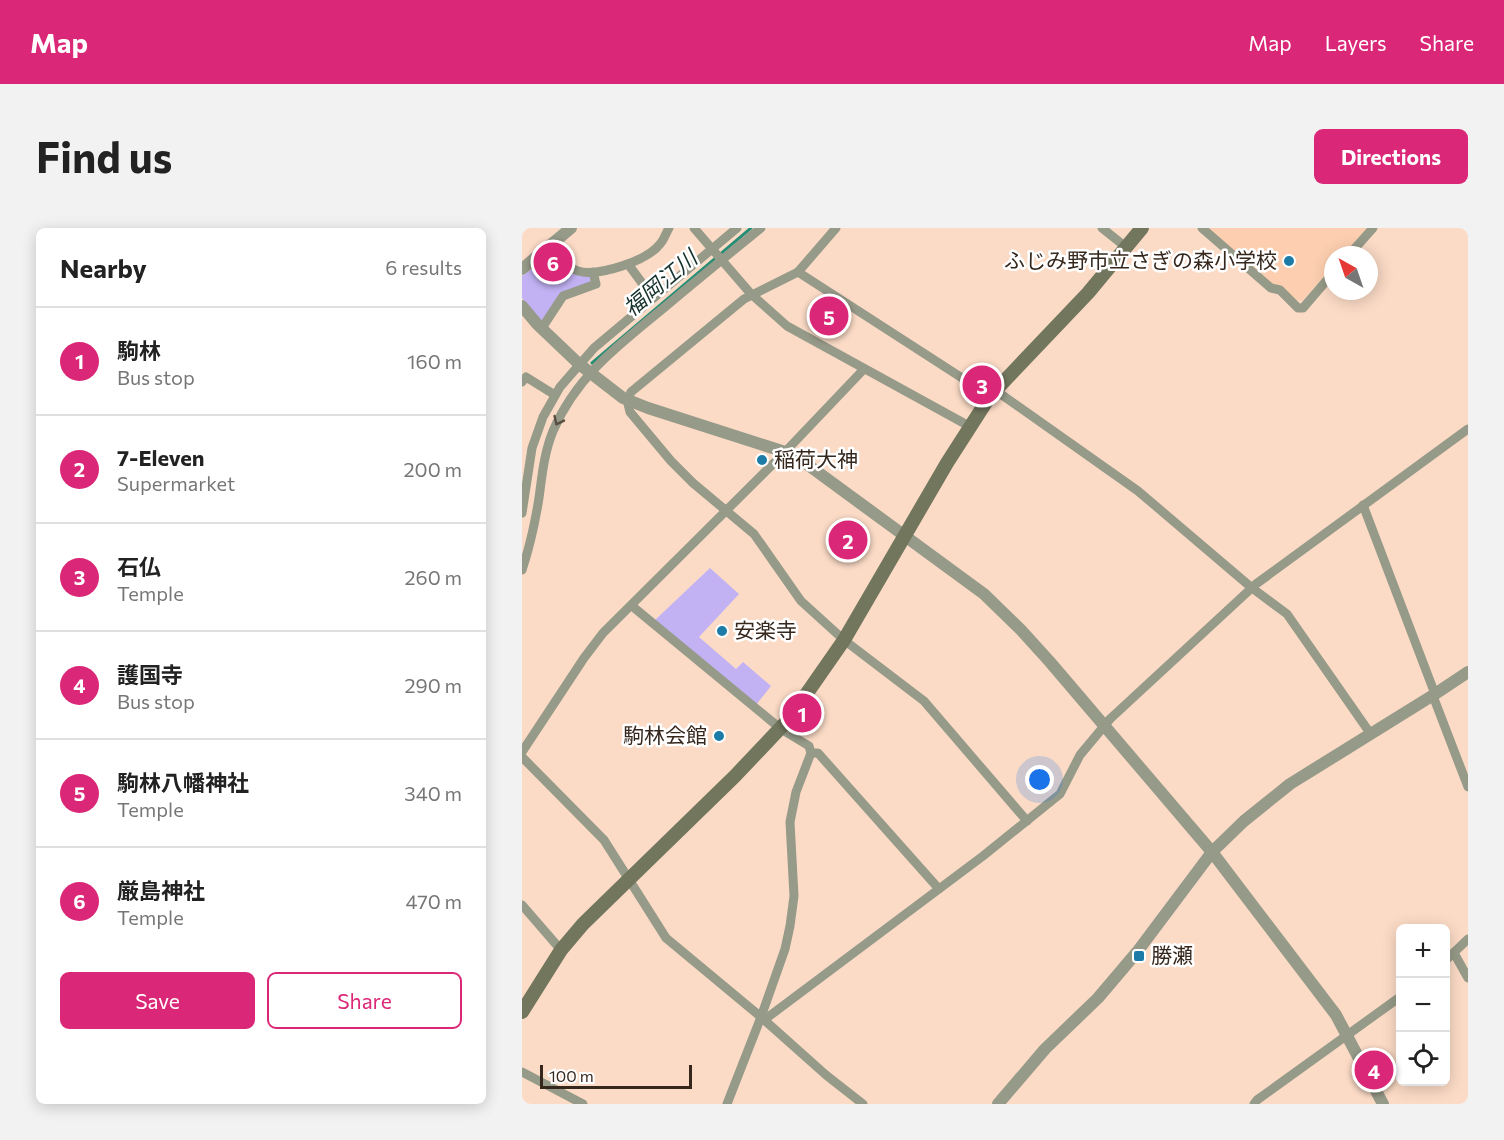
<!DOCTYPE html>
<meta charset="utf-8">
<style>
:root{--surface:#fff;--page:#f2f2f2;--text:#222;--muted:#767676;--line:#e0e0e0;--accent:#db2777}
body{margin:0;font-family:Commissioner,"Noto Sans JP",sans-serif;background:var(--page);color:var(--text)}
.controls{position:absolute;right:18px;bottom:18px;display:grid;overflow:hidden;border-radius:9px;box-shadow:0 3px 15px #0003}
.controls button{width:54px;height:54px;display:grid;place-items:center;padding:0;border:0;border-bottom:2px solid var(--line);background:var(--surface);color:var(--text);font:30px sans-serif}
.compass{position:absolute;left:802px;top:18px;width:54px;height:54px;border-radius:50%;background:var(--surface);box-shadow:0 3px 15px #0003;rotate:320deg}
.scale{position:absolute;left:18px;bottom:15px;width:152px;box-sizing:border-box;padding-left:6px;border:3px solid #36271d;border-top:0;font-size:16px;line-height:21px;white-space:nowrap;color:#36271d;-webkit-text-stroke:4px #fff;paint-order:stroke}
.you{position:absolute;left:518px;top:552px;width:21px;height:21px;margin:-15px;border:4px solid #fff;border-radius:50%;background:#1a73e8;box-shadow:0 0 0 9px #1a73e833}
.badge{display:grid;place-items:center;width:39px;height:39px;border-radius:50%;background:var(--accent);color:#fff;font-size:20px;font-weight:700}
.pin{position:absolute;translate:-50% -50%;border:3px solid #fff;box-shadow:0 2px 6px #0006}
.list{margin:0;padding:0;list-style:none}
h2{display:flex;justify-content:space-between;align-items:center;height:78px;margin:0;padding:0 24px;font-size:26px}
h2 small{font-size:20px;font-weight:400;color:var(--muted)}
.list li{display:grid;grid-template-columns:39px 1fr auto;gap:18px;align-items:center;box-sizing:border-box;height:108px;padding:0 24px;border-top:2px solid var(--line)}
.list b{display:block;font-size:22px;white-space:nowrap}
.list p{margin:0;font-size:20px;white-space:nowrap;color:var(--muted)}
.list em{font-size:20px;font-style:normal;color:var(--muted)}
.actions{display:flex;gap:12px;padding:18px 24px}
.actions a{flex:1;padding:14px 0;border:2px solid var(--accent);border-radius:9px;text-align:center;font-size:21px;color:var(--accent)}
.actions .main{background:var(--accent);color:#fff}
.icon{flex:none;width:33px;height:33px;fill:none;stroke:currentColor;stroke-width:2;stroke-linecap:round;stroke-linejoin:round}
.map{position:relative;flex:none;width:946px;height:876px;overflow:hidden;border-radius:9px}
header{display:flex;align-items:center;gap:36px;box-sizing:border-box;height:84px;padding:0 30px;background:var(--accent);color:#fff}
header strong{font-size:28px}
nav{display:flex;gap:33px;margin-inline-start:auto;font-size:21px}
.intro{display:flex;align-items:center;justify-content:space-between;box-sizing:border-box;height:144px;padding:0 36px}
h1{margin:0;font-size:42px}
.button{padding:15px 27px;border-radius:9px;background:var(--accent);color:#fff;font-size:21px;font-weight:700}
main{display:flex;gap:36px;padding:0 36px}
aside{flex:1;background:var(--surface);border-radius:9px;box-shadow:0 3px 15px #0003}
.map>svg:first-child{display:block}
.built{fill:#fdcfb0}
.green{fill:#c2b2f4}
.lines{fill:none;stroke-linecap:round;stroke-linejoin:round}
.stream{stroke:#268d76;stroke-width:3}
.minor{stroke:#969a88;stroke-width:9}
.tertiary{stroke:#969a88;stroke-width:12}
.secondary{stroke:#72765d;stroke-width:14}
.oneway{stroke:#584f42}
.poi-dot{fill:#1d7ba8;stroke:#fff;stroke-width:2}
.labels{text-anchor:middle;stroke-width:5;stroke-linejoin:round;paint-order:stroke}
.poi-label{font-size:21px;fill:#36271d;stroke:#fff;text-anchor:start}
.water-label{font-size:22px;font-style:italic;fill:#15322b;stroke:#fff}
</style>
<header>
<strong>Map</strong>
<nav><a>Map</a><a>Layers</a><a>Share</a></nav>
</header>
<div class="intro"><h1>Find us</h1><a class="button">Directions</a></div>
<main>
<aside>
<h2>Nearby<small>6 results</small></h2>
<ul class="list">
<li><span class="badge">1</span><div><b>駒林</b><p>Bus stop</p></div><em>160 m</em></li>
<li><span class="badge">2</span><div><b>7-Eleven</b><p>Supermarket</p></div><em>200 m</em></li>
<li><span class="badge">3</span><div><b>石仏</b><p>Temple</p></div><em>260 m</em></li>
<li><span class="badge">4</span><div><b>護国寺</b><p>Bus stop</p></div><em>290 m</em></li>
<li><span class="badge">5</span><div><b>駒林八幡神社</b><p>Temple</p></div><em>340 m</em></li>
<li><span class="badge">6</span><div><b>厳島神社</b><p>Temple</p></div><em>470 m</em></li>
</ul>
<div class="actions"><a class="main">Save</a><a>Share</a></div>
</aside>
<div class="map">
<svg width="946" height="876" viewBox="0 0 946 876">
<rect width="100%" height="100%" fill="#fbdbc6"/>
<polygon class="built" points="686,0 845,0 821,27 811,27 811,38 780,73 774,72 750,57"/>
<g class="green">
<polygon points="31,26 68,47 70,51 68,55 39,66 22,93 18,93 0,70 0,48"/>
<polygon points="188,340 217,366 177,409 214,441 221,434 249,458 234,477 132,393"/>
</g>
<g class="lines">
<polyline class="stream" points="70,135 229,0"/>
<g class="minor">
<polyline points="172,0 229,66 265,98 447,198"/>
<polyline points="580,0 605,20"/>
<polyline points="680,0 749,60 758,62 776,80 781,80 811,45"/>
<path d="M 28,19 C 36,28 43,39 56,43 C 76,49 125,33 138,16 C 142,12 144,5 147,0"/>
<polyline points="827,27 851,0"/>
<polyline points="106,36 131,70"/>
<polyline points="276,44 314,0"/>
<polyline points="20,100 41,68 74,56 71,44"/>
<polyline points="0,154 4,149 33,167"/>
<polyline points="473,162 616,263 730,360 765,386 848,505"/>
<polyline points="468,168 276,44 222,71 109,164 105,172 108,184 149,233 171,255 232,306 279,373 322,412 402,473 505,593"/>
<polyline points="841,277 913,466"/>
<polyline points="0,285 10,220 21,189 38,159 72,120 215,0"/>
<path d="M 0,342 C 8,318 13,295 17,270 C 20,248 22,225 31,203 C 55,147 98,116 143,79 C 175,52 207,26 239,0"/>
<polyline points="110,378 259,501 287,518 289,525 296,525 417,661"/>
<polyline points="911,468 946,559"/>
<polyline points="0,524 62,430 81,405 263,224 342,141"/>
<polyline points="0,529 82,612 144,710 239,789 304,847 341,876"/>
<polyline points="0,677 39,722"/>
<polyline points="932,725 946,750"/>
<polyline points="924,732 946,711"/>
<polyline points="242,792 461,628 538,566 558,527 588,491 734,356 946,201"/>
<polyline points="0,844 61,876"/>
<polyline points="205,876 239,789 263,721 268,698 272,668 268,594 274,564 289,525"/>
<polyline points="732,876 735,872 878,769"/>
</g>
<g class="tertiary">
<polyline points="0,41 49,0"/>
<polyline points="0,78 15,96 57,136 101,170 126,180 263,224 282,234 462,366 499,402 528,434 690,624 814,787 861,876"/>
<polyline points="476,876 523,821 576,770 615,724 690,624 722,593 768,556 913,466 946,444"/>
</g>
<polyline class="secondary" points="0,784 39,722 61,696 213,548 267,491 322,412 425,235 468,168 566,65 620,0"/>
</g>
<defs><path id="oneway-chevron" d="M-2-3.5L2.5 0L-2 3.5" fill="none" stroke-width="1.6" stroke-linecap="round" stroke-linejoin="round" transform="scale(1.5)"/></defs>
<use class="oneway" href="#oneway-chevron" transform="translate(36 193) rotate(116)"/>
<g class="poi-dot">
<circle cx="767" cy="33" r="6"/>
<circle cx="240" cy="232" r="6"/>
<circle cx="200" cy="403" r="6"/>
<circle cx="197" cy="508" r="6"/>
<rect x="611" y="722" width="12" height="12" rx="3"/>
</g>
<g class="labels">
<g class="poi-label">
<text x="755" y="40" text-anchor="end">ふじみ野市立さぎの森小学校</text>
<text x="252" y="239">稲荷大神</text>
<text x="212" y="410">安楽寺</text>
<text x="185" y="515" text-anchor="end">駒林会館</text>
<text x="629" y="735">勝瀬</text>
</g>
<g class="water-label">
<text transform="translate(138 55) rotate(-40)" y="8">福岡江川</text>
</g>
</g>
</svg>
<div class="controls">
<button>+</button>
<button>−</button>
<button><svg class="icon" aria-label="locate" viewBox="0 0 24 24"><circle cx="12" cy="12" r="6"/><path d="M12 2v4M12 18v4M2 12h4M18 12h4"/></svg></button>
</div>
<svg class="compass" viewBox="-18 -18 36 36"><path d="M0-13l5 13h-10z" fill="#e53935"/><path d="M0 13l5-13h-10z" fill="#767676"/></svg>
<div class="scale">100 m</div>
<div class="you"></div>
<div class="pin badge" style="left:280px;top:485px">1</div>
<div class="pin badge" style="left:326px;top:312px">2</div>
<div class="pin badge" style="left:460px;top:157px">3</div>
<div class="pin badge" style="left:852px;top:842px">4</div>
<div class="pin badge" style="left:307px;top:88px">5</div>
<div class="pin badge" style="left:31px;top:34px">6</div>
</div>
</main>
